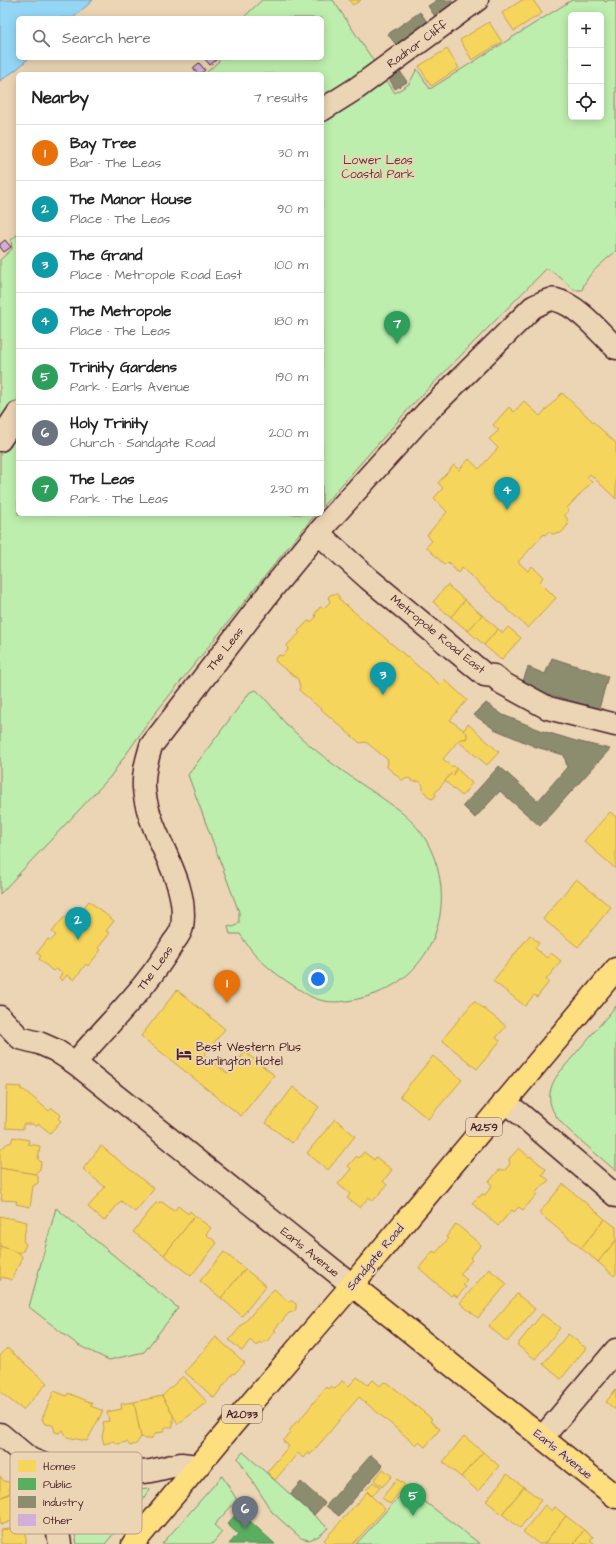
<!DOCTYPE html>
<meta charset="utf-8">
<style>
:root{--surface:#fff;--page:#f2f2f2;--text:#222;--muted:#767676;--line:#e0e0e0;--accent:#1a73e8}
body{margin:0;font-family:"Architects Daughter",sans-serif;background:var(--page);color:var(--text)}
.controls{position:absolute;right:12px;top:12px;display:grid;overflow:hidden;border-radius:6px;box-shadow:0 2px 10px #0003}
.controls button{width:36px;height:36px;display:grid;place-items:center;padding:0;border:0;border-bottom:1px solid var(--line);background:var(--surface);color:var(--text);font:20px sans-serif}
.you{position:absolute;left:318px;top:979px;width:14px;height:14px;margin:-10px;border:3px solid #fff;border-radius:50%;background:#1a73e8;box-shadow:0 0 0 6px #1a73e833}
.badge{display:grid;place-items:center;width:26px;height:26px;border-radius:50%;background:var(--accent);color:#fff;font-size:13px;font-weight:700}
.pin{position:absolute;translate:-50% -33px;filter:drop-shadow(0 1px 2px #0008)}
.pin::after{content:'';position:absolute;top:21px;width:14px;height:12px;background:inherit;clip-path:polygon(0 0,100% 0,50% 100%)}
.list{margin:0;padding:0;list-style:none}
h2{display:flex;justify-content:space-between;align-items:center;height:52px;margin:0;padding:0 16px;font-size:17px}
h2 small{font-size:13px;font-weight:400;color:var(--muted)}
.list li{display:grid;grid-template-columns:26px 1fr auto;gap:12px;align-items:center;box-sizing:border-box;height:56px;padding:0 16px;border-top:1px solid var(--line)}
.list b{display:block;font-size:15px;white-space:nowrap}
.list p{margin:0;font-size:13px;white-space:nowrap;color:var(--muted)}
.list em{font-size:13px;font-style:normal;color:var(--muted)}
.icon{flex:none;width:22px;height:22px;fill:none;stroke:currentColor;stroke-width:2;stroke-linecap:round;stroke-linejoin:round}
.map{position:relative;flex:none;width:616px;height:1544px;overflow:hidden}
.search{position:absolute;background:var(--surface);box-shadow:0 2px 10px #0003;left:16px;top:16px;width:308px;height:44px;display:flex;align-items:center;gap:10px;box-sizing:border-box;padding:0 14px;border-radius:6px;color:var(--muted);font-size:15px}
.panel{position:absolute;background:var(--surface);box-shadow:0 2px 10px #0003;left:16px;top:72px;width:308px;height:444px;border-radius:6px}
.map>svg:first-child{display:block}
.green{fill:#bdeead;stroke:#84866c;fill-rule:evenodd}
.water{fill:#94d6f6;stroke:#768da5}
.homes{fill:#f6d55c;stroke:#c29e4d}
.public{fill:#5aae61;stroke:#558351}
.industry{fill:#8c8c6e;stroke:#786b5a}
.building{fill:#d1afd9;stroke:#4a1f2b}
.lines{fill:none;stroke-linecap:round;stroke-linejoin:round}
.minor-casing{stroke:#4a1f2b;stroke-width:25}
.major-casing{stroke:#4a1f2b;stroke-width:25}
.highway-casing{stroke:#4a1f2b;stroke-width:25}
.minor{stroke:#ebd5b4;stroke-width:22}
.major{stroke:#fddf80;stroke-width:22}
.highway{stroke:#fddf80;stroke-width:22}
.labels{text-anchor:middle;stroke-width:4;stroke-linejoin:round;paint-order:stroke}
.shield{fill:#ebd5b4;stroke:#7a5654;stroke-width:1}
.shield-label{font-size:11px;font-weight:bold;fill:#4a1f2b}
.street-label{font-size:12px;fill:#4a1f2b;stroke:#ebd5b4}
.park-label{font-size:12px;fill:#5b3e3e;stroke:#ebd5b4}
.poi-label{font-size:12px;fill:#4a1f2b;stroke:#ebd5b4;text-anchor:start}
.key{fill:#ebd5b4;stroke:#bb9e8b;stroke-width:1}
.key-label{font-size:11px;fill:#4a1f2b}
</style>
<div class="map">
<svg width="616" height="1544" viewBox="0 0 616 1544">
<rect width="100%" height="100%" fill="#ebd5b4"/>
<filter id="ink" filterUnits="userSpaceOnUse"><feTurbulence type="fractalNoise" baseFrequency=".025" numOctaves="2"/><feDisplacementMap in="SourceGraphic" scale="8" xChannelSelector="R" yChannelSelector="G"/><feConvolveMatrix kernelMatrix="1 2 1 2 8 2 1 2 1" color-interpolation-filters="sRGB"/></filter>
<g filter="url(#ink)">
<g class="green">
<path d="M 262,0 L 333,0 L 395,93 L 409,84 L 417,69 L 430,89 L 572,0 L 604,0 L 605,2 L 609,0 L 616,0 L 616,251 C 603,263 587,273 582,290 L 574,290 L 562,279 L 547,268 L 413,404 L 322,507 L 322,74 L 205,74 L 219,61 L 218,58 L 322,58 L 322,18 L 243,18 ZM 571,15 L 601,15 L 601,117 L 571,117 Z"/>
<polygon points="18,234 18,514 316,514 293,541 153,716 110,777 0,894 0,260 12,249 11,240"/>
<path d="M 256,690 C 268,700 276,713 286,724 C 295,732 304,741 313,748 C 324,757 335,766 347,774 C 371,792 408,811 424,837 C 462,899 436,980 362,998 C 350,1001 333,1004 320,1000 C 311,998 302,991 294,986 C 272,972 254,957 240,934 L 230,934 L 228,926 L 234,927 L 239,923 L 239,912 L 188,775 L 250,692 Z"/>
<path d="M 616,1006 L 616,1171 C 604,1161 592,1150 580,1140 C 558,1121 537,1103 559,1073 Z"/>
<polygon points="56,1208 178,1308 144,1352 109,1360 78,1345 29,1307"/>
<polygon points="243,1452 328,1528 319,1536 309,1540 301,1538 272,1512 238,1458"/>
<polygon points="222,1476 237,1500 214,1525 222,1532 212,1544 162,1544"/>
<path d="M 64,1483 C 93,1490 119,1492 148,1488 L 150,1490 L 105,1544 L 77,1544 L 70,1510 L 60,1488 L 61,1485 Z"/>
<polygon points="407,1488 480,1544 356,1544"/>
</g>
<polygon class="water" points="0,0 93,0 73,18 18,18 18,58 29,58 17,69 0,81"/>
<g class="homes">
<polygon points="349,0 361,0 353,5"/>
<polygon points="522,0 533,0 542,13 514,31 502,13"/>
<polygon points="489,22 502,42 472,60 460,40"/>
<polygon points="447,49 459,68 431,86 419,66"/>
<polygon points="562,393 616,443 616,499 590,474 587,478 592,482 567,508 569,511 564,515 567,518 568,525 561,533 552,534 549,531 545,535 544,534 518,562 528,571 532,566 543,577 540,582 556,598 528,628 462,568 458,573 448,562 445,565 426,547 432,541 427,535 447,512 434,498 443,488 438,483 454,465 459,470 469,459 479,469 498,448 489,439 499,430 493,425 509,407 514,412 524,401 540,416"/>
<polygon points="447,585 465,600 451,617 433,602"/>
<polygon points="332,594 336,594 339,596 339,599 439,684 444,679 467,700 450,720 465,731 467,733 467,737 466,739 461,739 458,741 443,759 451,766 454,766 456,768 456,771 454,775 451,774 435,793 436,795 434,798 431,799 427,795 423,790 423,785 419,781 414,782 409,778 402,780 387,767 388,760 366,742 360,743 299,690 300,687 298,679 276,662 275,659 279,655 282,656 288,650 287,645 300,633 298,631 308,621 311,622 316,617 315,614 320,607 324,608 330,602 328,597"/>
<polygon points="465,600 482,615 468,631 451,617"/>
<polygon points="482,615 498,629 484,645 468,631"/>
<polygon points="508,627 521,638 501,660 484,645 498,629 503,633"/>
<polygon points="468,724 499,752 487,765 458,741 461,739 466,739 467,737 467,733 463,731"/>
<polygon points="456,768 472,783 462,796 445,781 451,774 454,775"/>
<polygon points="610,812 616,817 616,869 584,841"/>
<polygon points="576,879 611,907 578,947 543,919"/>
<polygon points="89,901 114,921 106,931 110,933 98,948 101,950 88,966 86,964 74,980 67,975 62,981 59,978 62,973 56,969 53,971 39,959 41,956 37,953 48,939 51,941 56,935 52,932 65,916 67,919 73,911 78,915"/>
<polygon points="530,935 539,943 535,948 547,958 551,953 561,961 546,980 549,982 537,997 534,995 525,1006 493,981"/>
<polygon points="177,990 225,1029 204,1055 228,1074 245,1052 274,1075 241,1116 141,1036"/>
<polygon points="474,1001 506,1026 496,1038 500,1041 477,1069 442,1040"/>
<polygon points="433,1056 462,1080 428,1119 400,1096"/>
<polygon points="7,1086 21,1087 21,1090 24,1090 49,1111 52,1108 61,1115 58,1118 61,1121 50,1133 39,1124 36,1127 33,1124 23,1124 23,1129 6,1128"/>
<polygon points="293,1087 319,1107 292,1143 266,1123"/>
<polygon points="335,1119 355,1136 328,1170 307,1153"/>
<polygon points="13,1137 29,1140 28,1144 40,1146 38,1159 41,1162 40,1169 35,1174 0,1168 0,1151 2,1148 8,1143 11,1143"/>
<polygon points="101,1146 154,1189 135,1212 121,1201 104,1221 88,1207 105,1187 83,1169"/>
<polygon points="519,1148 529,1157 530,1156 546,1169 542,1175 549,1180 535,1193 537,1194 523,1210 519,1207 514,1212 512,1210 498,1226 472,1203 478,1197 480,1197 482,1194 485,1195 492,1186 489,1182 499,1170 505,1170 510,1164 509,1159"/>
<polygon points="364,1152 374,1160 376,1157 392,1170 383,1181 387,1185 373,1201 369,1197 360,1208 347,1198 350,1194 338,1184 351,1169 348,1166 357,1156 359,1158"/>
<polygon points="0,1168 35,1174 38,1176 38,1183 33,1186 30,1207 16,1204 17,1201 1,1200 2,1195 0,1193"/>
<polygon points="563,1184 605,1219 581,1248 539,1213"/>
<polygon points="162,1202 174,1211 178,1206 188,1214 190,1211 195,1216 164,1255 133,1232 156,1203"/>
<polygon points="0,1216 27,1222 23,1241 26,1244 23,1251 19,1253 0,1246"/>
<polygon points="195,1216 211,1228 206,1234 217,1243 191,1276 164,1255"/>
<polygon points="605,1219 616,1227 616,1240 598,1262 581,1248"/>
<polygon points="456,1224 481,1245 470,1258 472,1260 460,1274 467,1280 463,1285 466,1287 457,1297 453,1294 451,1296 419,1268 433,1251 436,1253 448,1239 446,1237"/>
<polygon points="616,1240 616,1274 614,1276 598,1262"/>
<polygon points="0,1246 19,1253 22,1256 20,1265 16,1268 12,1280 2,1277 0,1281"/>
<polygon points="224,1252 245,1269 221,1298 200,1281"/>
<polygon points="245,1269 266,1286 242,1316 221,1298"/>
<polygon points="489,1269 507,1284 478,1318 460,1303"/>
<polygon points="274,1289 288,1301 292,1301 296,1304 296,1309 293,1312 289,1313 274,1330 276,1331 266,1342 265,1341 262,1344 260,1342 256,1346 250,1340 242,1351 229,1340"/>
<polygon points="517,1294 535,1309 507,1342 489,1326"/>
<polygon points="542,1314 560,1328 535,1359 517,1345"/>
<polygon points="568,1334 586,1348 561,1379 543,1364"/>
<polygon points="216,1337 245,1363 234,1374 233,1373 214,1398 185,1372"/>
<polygon points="7,1348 47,1383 23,1410 0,1392 0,1356"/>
<polygon points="183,1376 207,1402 178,1424 162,1396"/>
<polygon points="357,1377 368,1385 373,1380 380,1386 384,1382 386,1383 387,1382 432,1419 430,1421 440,1429 425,1447 419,1442 416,1445 359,1397 310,1455 308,1452 303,1458 298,1453 275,1480 267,1472 289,1446 283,1441 291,1433 289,1431 297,1421 298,1422 326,1387 328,1389 331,1386 335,1389 342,1381 349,1386"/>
<polygon points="616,1389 616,1410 606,1402"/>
<polygon points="54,1391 67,1396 68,1393 92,1403 91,1406 103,1411 87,1441 67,1437 63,1430 59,1433 55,1432 53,1425 45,1424 42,1419"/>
<polygon points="162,1396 173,1415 173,1427 166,1427 163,1432 156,1433 152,1438 146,1439 141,1437 134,1402"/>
<polygon points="134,1402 141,1437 136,1444 130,1446 127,1442 118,1444 114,1441 104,1444 102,1437 104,1428 103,1422 109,1421 107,1412 122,1409 121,1404"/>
<polygon points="464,1436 483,1452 461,1477 443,1462"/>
<polygon points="483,1452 499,1466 478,1491 461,1477"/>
<polygon points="383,1469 392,1476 382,1487 374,1480"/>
<polygon points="507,1474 524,1487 502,1514 486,1501"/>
<polygon points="0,1476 4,1481 9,1482 10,1485 9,1489 11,1492 0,1498"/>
<polygon points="397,1479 405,1485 390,1504 382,1498"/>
<polygon points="373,1482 380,1487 372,1496 366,1490"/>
<polygon points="524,1487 541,1500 520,1528 502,1514"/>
<polygon points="21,1489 26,1502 21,1506 25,1517 0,1525 0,1498"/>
<polygon points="367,1492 385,1509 353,1544 328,1544 324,1540"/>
<polygon points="545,1505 552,1511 555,1507 566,1516 544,1544 539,1544 523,1532"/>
<polygon points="566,1516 584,1530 574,1544 544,1544"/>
<polygon points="26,1527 26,1544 1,1544 0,1530"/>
<polygon points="584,1530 593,1537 590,1540 595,1544 574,1544"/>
</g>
<polygon class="public" points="239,1511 250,1521 275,1544 229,1544 238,1534 227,1524"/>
<g class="industry">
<polygon points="437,0 451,0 455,5 436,18 428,6"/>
<polygon points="420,12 428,23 396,45 388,34"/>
<polygon points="398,68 407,82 395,89 387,75"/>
<polygon points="552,658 608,676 599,709 548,694 523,681 528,667 545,674"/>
<polygon points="486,703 503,715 543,731 576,741 610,749 540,826 500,791 475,818 463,806 499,766 538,801 567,767 564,755 536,747 494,729 474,715"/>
<polygon points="371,1455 383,1466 339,1516 326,1506"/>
<polygon points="301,1482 325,1503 314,1515 290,1494"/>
</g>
<g class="building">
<polygon points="204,58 215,58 216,60 210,65"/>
<polygon points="199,63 205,70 200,74 198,74 193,68"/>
<polygon points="5,240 11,247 4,252 0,247 0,244"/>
</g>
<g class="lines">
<g class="minor-casing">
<g id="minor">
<polyline points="322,110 357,88 477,0"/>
<polyline points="0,440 18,413"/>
<polyline points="318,533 369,579 485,675 494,676 502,683 548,708 616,725"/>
<polyline points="0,1017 20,1038 39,1043 55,1050 75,1063 352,1285"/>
<path d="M 75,1063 C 108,1023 147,988 173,943 C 176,939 181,933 182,927 C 190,878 147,835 144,788 C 143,773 147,760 151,746 L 272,589 L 318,533 L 426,413 L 533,307 C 540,304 549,298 556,300 C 578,305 600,333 616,348"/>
<polyline points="504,1102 519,1113 616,1196"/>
<polyline points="0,1434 30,1459 60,1471 106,1476 151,1471 181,1464 198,1466"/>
<polyline points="542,1438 616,1350"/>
<path d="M 30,1459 C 43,1486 56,1514 60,1544"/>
</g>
</g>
<g class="major-casing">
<polyline id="major" points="133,1544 234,1423 352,1285"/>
</g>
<g class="highway-casing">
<polyline id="highway" points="616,969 352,1285 616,1497"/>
</g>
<use href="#minor" class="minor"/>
<use href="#major" class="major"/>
<use href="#highway" class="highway"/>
</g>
</g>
<defs>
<g id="hotel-bare" transform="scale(1.2)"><path d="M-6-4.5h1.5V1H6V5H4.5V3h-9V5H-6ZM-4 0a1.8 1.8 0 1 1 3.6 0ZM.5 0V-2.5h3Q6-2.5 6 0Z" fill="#4a1f2b" stroke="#ebd5b4" stroke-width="2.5" paint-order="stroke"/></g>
</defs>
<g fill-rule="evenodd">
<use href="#hotel-bare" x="184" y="1054"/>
</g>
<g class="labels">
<g class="shield">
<rect x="466" y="1118" width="36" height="18" rx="3"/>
<rect x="222" y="1405" width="40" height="18" rx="3"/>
</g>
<g class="shield-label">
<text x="484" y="1131">A259</text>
<text x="242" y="1418">A2033</text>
</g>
<g class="street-label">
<text transform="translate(417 44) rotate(-36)" y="4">Radnor Cliff</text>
<text transform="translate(438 634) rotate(39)" y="4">Metropole Road East</text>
<text transform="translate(225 649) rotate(-52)" y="4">The Leas</text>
<text transform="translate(155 968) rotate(-54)" y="4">The Leas</text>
<text transform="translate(310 1252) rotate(39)" y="4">Earls Avenue</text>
<text transform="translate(375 1257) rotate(-50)" y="4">Sandgate Road</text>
<text transform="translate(563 1454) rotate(39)" y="4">Earls Avenue</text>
</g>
<g class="park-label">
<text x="378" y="164">Lower Leas<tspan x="378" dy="14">Coastal Park</tspan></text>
</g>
<g class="poi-label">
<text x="196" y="1051">Best Western Plus<tspan x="196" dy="14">Burlington Hotel</tspan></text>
</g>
</g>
<rect x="10" y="1452" width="132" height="82" rx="6" class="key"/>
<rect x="18" y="1460" width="18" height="12" fill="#f6d55c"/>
<rect x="18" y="1478" width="18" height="12" fill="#5aae61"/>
<rect x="18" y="1496" width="18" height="12" fill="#8c8c6e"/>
<rect x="18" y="1514" width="18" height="12" fill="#d1afd9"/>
<g class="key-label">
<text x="43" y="1470">Homes</text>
<text x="43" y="1488">Public</text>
<text x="43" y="1506">Industry</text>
<text x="43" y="1524">Other</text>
</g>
</svg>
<div class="controls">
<button>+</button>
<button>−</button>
<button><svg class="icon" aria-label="locate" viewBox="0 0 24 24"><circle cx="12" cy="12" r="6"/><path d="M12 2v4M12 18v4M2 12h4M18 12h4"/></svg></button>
</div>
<div class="you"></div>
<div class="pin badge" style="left:227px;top:1003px;background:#e8710a">1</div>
<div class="pin badge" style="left:78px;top:940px;background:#0f9aa8">2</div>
<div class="pin badge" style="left:383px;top:695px;background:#0f9aa8">3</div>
<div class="pin badge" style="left:507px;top:510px;background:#0f9aa8">4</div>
<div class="pin badge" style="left:413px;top:1516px;background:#2e9e5b">5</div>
<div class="pin badge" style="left:245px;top:1529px;background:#6b7280">6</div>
<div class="pin badge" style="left:397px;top:344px;background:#2e9e5b">7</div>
<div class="search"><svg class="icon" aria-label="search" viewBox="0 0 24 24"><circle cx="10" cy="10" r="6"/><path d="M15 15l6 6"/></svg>Search here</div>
<section class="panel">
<h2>Nearby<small>7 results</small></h2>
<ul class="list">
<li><span class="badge" style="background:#e8710a">1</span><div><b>Bay Tree</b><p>Bar · The Leas</p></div><em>30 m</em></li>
<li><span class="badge" style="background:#0f9aa8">2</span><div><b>The Manor House</b><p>Place · The Leas</p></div><em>90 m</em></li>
<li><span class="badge" style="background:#0f9aa8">3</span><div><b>The Grand</b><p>Place · Metropole Road East</p></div><em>100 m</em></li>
<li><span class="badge" style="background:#0f9aa8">4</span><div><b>The Metropole</b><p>Place · The Leas</p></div><em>180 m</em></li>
<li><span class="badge" style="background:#2e9e5b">5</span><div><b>Trinity Gardens</b><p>Park · Earls Avenue</p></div><em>190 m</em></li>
<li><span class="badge" style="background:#6b7280">6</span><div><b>Holy Trinity</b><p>Church · Sandgate Road</p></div><em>200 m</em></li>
<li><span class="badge" style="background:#2e9e5b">7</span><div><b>The Leas</b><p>Park · The Leas</p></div><em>230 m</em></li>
</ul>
</section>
</div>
